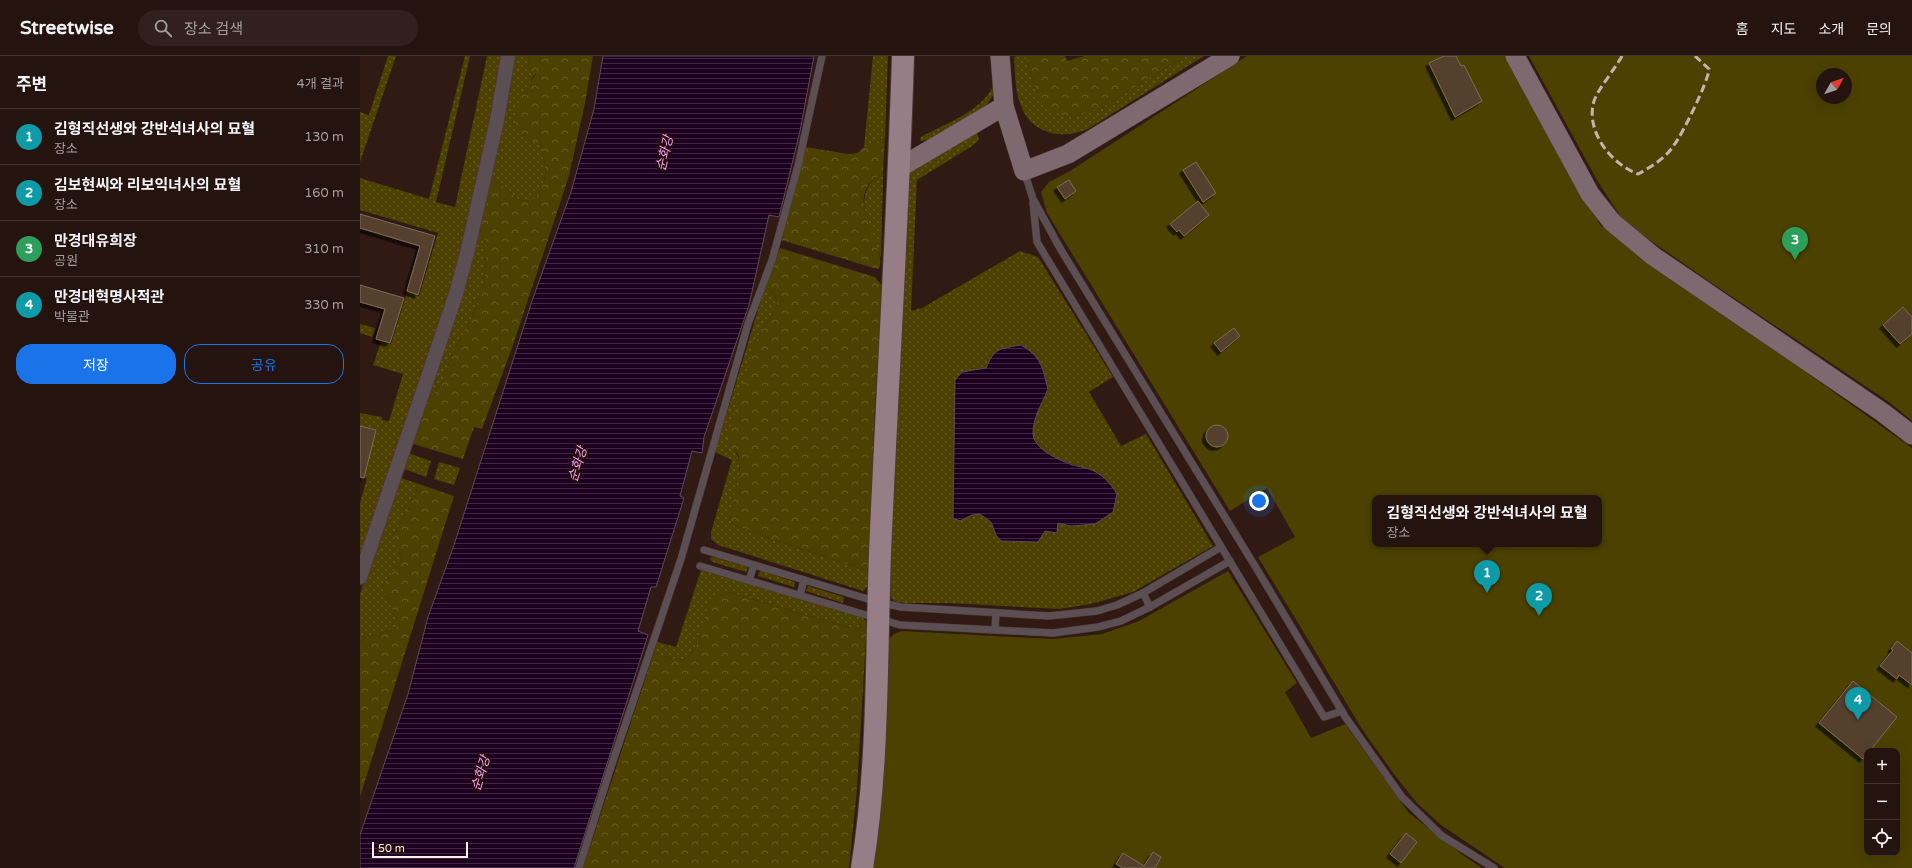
<!DOCTYPE html>
<html lang="ko">
<meta charset="utf-8">
<style>
:root{--surface:#25130f;--page:#31201d;--text:#f1f3f6;--muted:#a39e9e;--line:#42322f;--accent:#1a73e8}
body{margin:0;font-family:"Varela Round","Noto Sans KR",sans-serif;background:var(--page);color:var(--text)}
.controls{position:absolute;right:12px;bottom:12px;display:grid;overflow:hidden;border-radius:8px;box-shadow:0 4px 16px #0002}
.controls button{width:36px;height:36px;display:grid;place-items:center;padding:0;border:0;border-bottom:1px solid var(--line);background:var(--surface);color:var(--text);font:20px sans-serif}
.compass{position:absolute;left:1456px;top:12px;width:36px;height:36px;border-radius:50%;background:var(--surface);box-shadow:0 4px 16px #0002;rotate:50deg}
.scale{position:absolute;left:12px;bottom:10px;width:96px;box-sizing:border-box;padding-left:4px;border:2px solid #ffedea;border-top:0;font-size:11px;line-height:14px;white-space:nowrap;color:#ffedea;-webkit-text-stroke:3px #27100b;paint-order:stroke}
.you{position:absolute;left:899px;top:445px;width:14px;height:14px;margin:-10px;border:3px solid #fff;border-radius:50%;background:#1a73e8;box-shadow:0 0 0 6px #1a73e833}
.badge{display:grid;place-items:center;width:26px;height:26px;border-radius:50%;background:var(--accent);color:#fff;font-size:13px;font-weight:700}
.pin{position:absolute;translate:-50% -33px;filter:drop-shadow(0 1px 2px #0008)}
.pin::after{content:'';position:absolute;top:21px;width:14px;height:12px;background:inherit;clip-path:polygon(0 0,100% 0,50% 100%)}
.popup{position:absolute;left:1012px;top:439px;width:230px;height:52px;box-sizing:border-box;display:grid;place-content:center;border-radius:8px;background:var(--surface);filter:drop-shadow(0 1px 3px #0005);font-size:13px;white-space:nowrap;color:var(--muted)}
.popup b{font-size:15px;color:var(--text)}
.popup::after{content:'';position:absolute;left:50%;top:100%;margin-left:-8px;border:8px solid transparent;border-top-color:var(--surface)}
.list{margin:0;padding:0;list-style:none}
h2{display:flex;justify-content:space-between;align-items:center;height:52px;margin:0;padding:0 16px;font-size:17px}
h2 small{font-size:13px;font-weight:400;color:var(--muted)}
.list li{display:grid;grid-template-columns:26px 1fr auto;gap:12px;align-items:center;box-sizing:border-box;height:56px;padding:0 16px;border-top:1px solid var(--line)}
.list b{display:block;font-size:15px;white-space:nowrap}
.list p{margin:0;font-size:13px;white-space:nowrap;color:var(--muted)}
.list em{font-size:13px;font-style:normal;color:var(--muted)}
.actions{display:flex;gap:8px;padding:12px 16px}
.actions a{flex:1;padding:9px 0;border:1px solid var(--accent);border-radius:16px;text-align:center;font-size:14px;color:var(--accent)}
.actions .main{background:var(--accent);color:#fff}
.icon{flex:none;width:22px;height:22px;fill:none;stroke:currentColor;stroke-width:2;stroke-linecap:round;stroke-linejoin:round}
.map{position:relative;flex:none;width:1552px;height:812px;overflow:hidden}
header{display:flex;align-items:center;gap:24px;box-sizing:border-box;height:56px;padding:0 20px;background:var(--surface);border-bottom:1px solid var(--line)}
header strong{font-size:19px}
nav{display:flex;gap:22px;margin-inline-start:auto;font-size:14px}
.search{width:280px;height:36px;background:var(--page);display:flex;align-items:center;gap:10px;box-sizing:border-box;padding:0 14px;border-radius:22px;color:var(--muted);font-size:15px}
main{display:flex}
aside{flex:1;background:var(--surface)}
.map>svg:first-child{display:block}
.grass{fill:url(#grass-dots);fill-rule:evenodd}
.forest{fill:url(#forest-crowns)}
.park{fill:#4c4100;fill-rule:evenodd}
.water{fill:url(#water-rules);stroke:#61475d}
.building{fill:#55412f;stroke:#7f6a56;filter:url(#shadow)}
.lines{fill:none;stroke-linecap:round;stroke-linejoin:round}
.lane-casing{stroke:#4e3732;stroke-width:8}
.street-casing{stroke:#4e3732;stroke-width:16}
.secondary-casing{stroke:#4e3732;stroke-width:20}
.primary-casing{stroke:#4e3732;stroke-width:24}
.lane{stroke:#5c4f53;stroke-width:7}
.street{stroke:#5c4f53;stroke-width:14}
.secondary{stroke:#7e6970;stroke-width:19}
.primary{stroke:#977d86;stroke-width:22}
.rail{stroke:#c6b3af;stroke-width:3;stroke-dasharray:8 4;stroke-linecap:butt}
.labels{text-anchor:middle;stroke-width:4;stroke-linejoin:round;paint-order:stroke}
.water-label{font-size:13px;font-style:italic;fill:#f7a0ff;stroke:#27100b}
</style>
<header>
<strong>Streetwise</strong>
<div class="search"><svg class="icon" aria-label="search" viewBox="0 0 24 24"><circle cx="10" cy="10" r="6"/><path d="M15 15l6 6"/></svg>장소 검색</div>
<nav><a>홈</a><a>지도</a><a>소개</a><a>문의</a></nav>
</header>
<main>
<aside>
<h2>주변<small>4개 결과</small></h2>
<ul class="list">
<li><span class="badge" style="background:#0f9aa8">1</span><div><b>김형직선생와 강반석녀사의 묘혈</b><p>장소</p></div><em>130 m</em></li>
<li><span class="badge" style="background:#0f9aa8">2</span><div><b>김보현씨와 리보익녀사의 묘혈</b><p>장소</p></div><em>160 m</em></li>
<li><span class="badge" style="background:#2e9e5b">3</span><div><b>만경대유희장</b><p>공원</p></div><em>310 m</em></li>
<li><span class="badge" style="background:#0f9aa8">4</span><div><b>만경대혁명사적관</b><p>박물관</p></div><em>330 m</em></li>
</ul>
<div class="actions"><a class="main">저장</a><a>공유</a></div>
</aside>
<div class="map">
<svg width="1552" height="812" viewBox="0 0 1552 812">
<defs>
<pattern id="grass-dots" width="8" height="8" patternUnits="userSpaceOnUse"><rect width="8" height="8" fill="#4c4100"/><path d="M2 2h.1M6 6h.1" fill="none" stroke="#675d25" stroke-width="1.8" stroke-linecap="round"/></pattern>
<pattern id="forest-crowns" width="20" height="18" patternUnits="userSpaceOnUse"><rect width="20" height="18" fill="#4c4100"/><path d="M2 6a3 3 0 1 1 6 0M12 15a3 3 0 1 1 6 0" fill="none" stroke="#675d25"/></pattern>
<pattern id="water-rules" width="6" height="5" patternUnits="userSpaceOnUse"><rect width="6" height="5" fill="#1d0020"/><path d="M0 2.5h6" fill="none" stroke="#3f2641"/></pattern>
<filter id="shadow"><feDropShadow dx="-3.5" dy="3.5" stdDeviation="0" flood-color="#0009"/></filter>
</defs>
<rect width="100%" height="100%" fill="#311914"/>
<g class="grass">
<polygon points="28,0 36,0 0,106 0,56 9,59"/>
<polygon points="105,0 110,0 76,146 95,151 127,0 144,0 136,48 91,240 0,509 0,447 7,422 0,420 0,357 22,361 22,364 29,365 43,318 13,309 21,286 31,288 47,236 59,240 78,177 0,154 0,122 69,143"/>
<path d="M 153,0 L 169,0 L 170,14 L 176,17 L 171,24 L 158,72 L 162,78 L 181,89 C 187,114 189,126 171,146 L 158,143 L 128,118 Z"/>
<polygon points="513,0 528,0 525,81 504,91"/>
<path d="M 656,0 L 666,0 L 676,36 L 739,53 L 825,0 L 844,0 L 728,73 C 699,85 668,77 659,44 C 655,31 655,15 654,1 Z"/>
<path d="M 633,30 L 636,34 L 628,47 L 624,51 L 571,83 L 561,85 L 560,83 L 562,80 C 584,69 623,54 633,30 Z"/>
<path d="M 617,77 L 619,84 L 612,90 L 557,124 L 551,255 L 562,252 L 660,195 L 678,201 L 753,321 L 729,336 L 761,390 L 786,378 L 853,490 L 773,536 L 731,548 L 699,553 L 588,547 L 544,547 L 534,545 L 528,538 L 549,117 L 610,79 ZM 631,300 L 684,343 C 678,354 667,374 675,386 C 685,401 717,410 733,414 L 711,470 L 698,467 L 685,474 L 636,479 L 631,466 L 620,458 L 612,459 L 595,324 L 602,316 L 626,312 Z"/>
<path d="M 523,117 L 523,125 L 521,202 C 512,180 496,152 509,129 C 512,124 519,120 523,117 Z"/>
<polygon points="118,168 126,189 125,225 108,272 96,290 82,325 76,335 64,345"/>
<path d="M 405,231 C 413,236 416,240 417,249 L 394,289 L 373,393 C 388,408 373,444 369,462 L 373,469 L 394,477 L 511,516 L 509,529 L 503,535 L 358,489 L 351,483 L 351,476 L 372,404 L 355,396 Z"/>
<polygon points="0,268 15,272 12,281 0,277"/>
<polygon points="48,397 71,405 66,421 42,412"/>
<polygon points="79,406 100,412 94,429 74,423"/>
<polygon points="38,421 59,428 50,450 34,479 42,505 22,529 39,569 28,575 3,582 0,587 0,538"/>
<polygon points="353,501 388,511 386,516 352,506 350,502"/>
<path d="M 341,514 L 502,561 L 500,573 L 498,574 L 368,536 L 349,546 C 345,561 339,606 318,604 C 311,603 301,599 294,596 L 297,586 L 316,591 Z"/>
<polygon points="400,514 435,526 434,531 398,520"/>
<polygon points="448,530 484,541 483,547 446,535"/>
</g>
<g class="forest">
<path d="M 169,0 L 233,0 L 225,47 L 209,120 L 153,289 L 122,373 L 114,371 L 103,403 L 50,387 L 64,345 L 76,335 L 82,325 L 96,290 L 108,272 L 125,225 L 126,189 L 118,168 L 128,118 L 158,143 L 171,146 C 189,126 187,114 181,89 C 175,86 167,82 162,78 C 145,62 166,31 176,18 L 170,14 Z"/>
<polygon points="666,0 705,0 707,5 724,0 825,0 739,53 714,60 701,59 691,55 682,49 676,36"/>
<path d="M 525,81 L 523,117 C 519,120 514,123 511,126 C 488,149 528,196 519,212 L 517,213 L 421,184 L 446,91 L 488,98 L 497,97 L 504,91 Z"/>
<path d="M 420,192 L 515,221 L 522,230 L 514,367 L 511,516 L 394,477 L 373,469 L 369,462 L 380,412 L 378,398 L 366,386 L 394,289 L 417,249 C 416,240 413,236 405,231 Z"/>
<polygon points="59,428 94,440 0,741 0,587 3,582 28,575 39,569 22,529 42,505 34,479 50,450"/>
<path d="M 368,536 L 498,574 L 500,573 L 502,561 L 507,566 L 497,733 L 489,812 L 223,812 L 294,596 C 301,599 311,603 318,604 C 341,606 343,557 350,543 L 353,539 Z"/>
</g>
<g class="park">
<path d="M 887,0 L 1151,0 L 1240,169 L 1552,392 L 1552,812 L 1145,812 L 1081,769 L 1057,747 L 1036,721 L 1002,673 L 898,501 L 935,481 L 907,432 L 870,455 L 687,157 L 681,136 L 689,126 L 710,115 ZM 1015,442 L 1239,442 L 1239,488 L 1015,488 ZM 1507,695 L 1537,695 L 1537,797 L 1507,797 Z"/>
<path d="M 1169,0 L 1552,0 L 1552,365 L 1529,346 L 1350,226 L 1264,166 L 1237,124 ZM 1462,18 L 1486,18 L 1486,42 L 1462,42 Z"/>
<polygon points="868,515 937,627 925,636 951,682 985,668 1049,757 1104,800 1122,812 512,812 527,585 534,578 542,575 693,583 742,578 779,565"/>
</g>
<g class="water">
<polygon points="243,0 454,0 440,75 419,161 409,159 389,249 344,381 342,397 332,395 320,440 324,442 296,531 291,531 278,575 288,579 214,812 0,812 0,779 48,638 68,561 94,489 172,245 211,136 234,53"/>
<path d="M 661,289 C 682,301 682,311 688,333 C 682,348 674,359 673,376 C 672,392 697,403 710,408 C 717,411 726,411 734,415 C 744,420 751,428 757,438 L 753,456 L 735,468 L 711,470 L 698,467 L 697,477 L 685,475 L 678,486 L 641,485 L 636,479 L 631,466 L 620,458 L 612,459 L 600,465 L 593,462 L 595,324 L 602,316 L 626,312 C 635,291 640,293 661,289 Z"/>
</g>
<g class="building">
<polygon points="1084,0 1096,0 1101,10 1104,9 1122,45 1095,61 1069,7"/>
<polygon points="836,106 856,137 843,146 823,114"/>
<polygon points="709,124 716,135 705,143 697,131"/>
<polygon points="838,145 849,159 824,180 819,174 817,176 810,168"/>
<polygon points="0,158 75,180 58,239 47,235 60,190 0,172"/>
<polygon points="0,229 44,242 30,287 16,283 25,253 0,246"/>
<polygon points="1543,251 1552,261 1552,278 1540,288 1523,269"/>
<polygon points="874,272 880,280 861,296 854,287"/>
<circle cx="857" cy="380" r="11"/>
<polygon points="0,370 16,374 4,422 0,421"/>
<polygon points="1537,585 1552,597 1552,629 1539,619 1537,623 1520,610 1533,594 1531,593"/>
<polygon points="1493,625 1537,661 1510,695 1507,695 1507,698 1503,703 1459,667"/>
<polygon points="1046,777 1057,786 1041,807 1030,798"/>
<polygon points="793,796 801,801 795,812 763,812 756,808 763,797 784,810"/>
</g>
<g class="lines">
<g class="lane-casing">
<g id="lane">
<polyline points="664,115 673,143 701,194 895,510 986,662 1042,741 1082,780 1134,812"/>
<polyline points="673,147 677,186 964,661 982,655"/>
<polyline points="344,494 518,546 541,551 689,560 737,555 757,549 783,537 861,491"/>
<polyline points="340,510 540,569 693,577 738,571 761,565 790,551 870,505"/>
<polyline points="389,524 394,509"/>
<polyline points="783,537 790,551"/>
<polyline points="440,539 444,524"/>
<polyline points="635,573 636,557"/>
<polyline points="219,812 249,717 321,503 388,268 412,204 438,110 462,0"/>
</g>
</g>
<g class="street-casing">
<polyline id="street" points="0,521 96,238 107,197 137,64 148,0"/>
</g>
<g class="secondary-casing">
<g id="secondary">
<polyline points="640,0 644,50 664,115 708,98 870,0"/>
<polyline points="1155,0 1230,138 1252,166 1293,200 1522,356 1552,379"/>
<polyline points="539,112 644,50"/>
</g>
</g>
<g class="primary-casing">
<path id="primary" d="M 502,812 C 519,708 516,603 520,498 C 527,332 538,166 543,0"/>
</g>
<use href="#lane" class="lane"/>
<use href="#street" class="street"/>
<use href="#secondary" class="secondary"/>
<use href="#primary" class="primary"/>
<path class="rail" d="M 1262,0 C 1255,13 1238,33 1234,45 C 1225,75 1251,108 1278,118 C 1291,111 1306,102 1314,89 C 1322,79 1349,24 1349,13 L 1335,0"/>
</g>
<g class="labels">
<g class="water-label">
<text transform="translate(304 97) rotate(-77)" y="5">순화강</text>
<text transform="translate(217 408) rotate(-73)" y="5">순화강</text>
<text transform="translate(120 717) rotate(-73)" y="5">순화강</text>
</g>
</g>
</svg>
<div class="controls">
<button>+</button>
<button>−</button>
<button><svg class="icon" aria-label="locate" viewBox="0 0 24 24"><circle cx="12" cy="12" r="6"/><path d="M12 2v4M12 18v4M2 12h4M18 12h4"/></svg></button>
</div>
<svg class="compass" viewBox="-18 -18 36 36"><path d="M0-13l5 13h-10z" fill="#e53935"/><path d="M0 13l5-13h-10z" fill="#a39e9e"/></svg>
<div class="scale">50 m</div>
<div class="you"></div>
<div class="pin badge" style="left:1127px;top:537px;background:#0f9aa8">1</div>
<div class="popup"><b>김형직선생와 강반석녀사의 묘혈</b>장소</div>
<div class="pin badge" style="left:1179px;top:560px;background:#0f9aa8">2</div>
<div class="pin badge" style="left:1435px;top:204px;background:#2e9e5b">3</div>
<div class="pin badge" style="left:1498px;top:664px;background:#0f9aa8">4</div>
</div>
</main>
